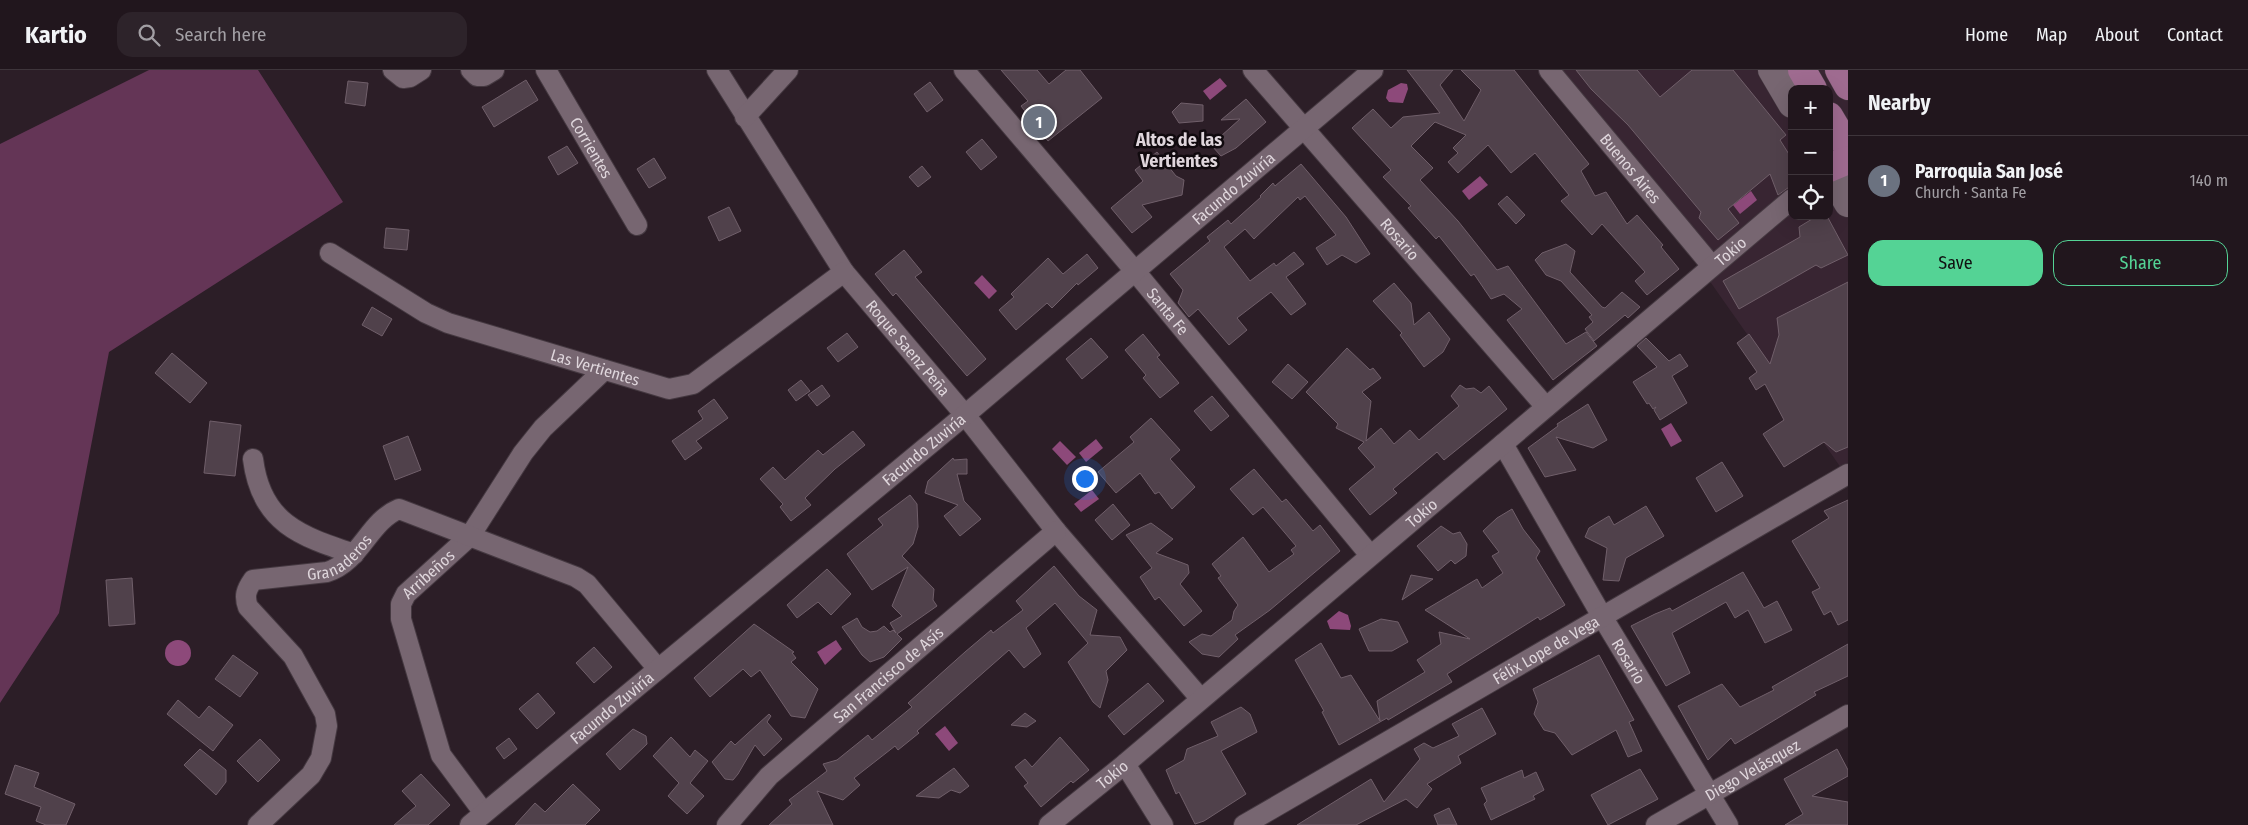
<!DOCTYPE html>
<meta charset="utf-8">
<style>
:root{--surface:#21161d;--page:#2d232a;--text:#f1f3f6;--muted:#a29fa4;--line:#3e353b;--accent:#54d395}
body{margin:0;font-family:"Fira Sans Condensed",sans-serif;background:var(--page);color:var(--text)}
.controls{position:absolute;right:15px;top:15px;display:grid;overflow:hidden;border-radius:10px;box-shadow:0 5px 20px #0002}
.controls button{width:45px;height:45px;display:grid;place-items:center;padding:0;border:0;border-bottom:1px solid var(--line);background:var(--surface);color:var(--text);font:25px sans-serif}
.you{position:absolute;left:1084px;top:408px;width:18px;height:18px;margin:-12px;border:4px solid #fff;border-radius:50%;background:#1a73e8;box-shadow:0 0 0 8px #1a73e833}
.badge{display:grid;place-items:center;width:32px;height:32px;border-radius:50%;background:var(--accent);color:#fff;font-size:16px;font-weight:700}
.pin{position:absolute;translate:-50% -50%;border:2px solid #fff;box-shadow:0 1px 5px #0006}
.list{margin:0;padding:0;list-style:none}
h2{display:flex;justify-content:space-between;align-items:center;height:65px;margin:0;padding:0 20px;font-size:21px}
h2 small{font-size:16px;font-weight:400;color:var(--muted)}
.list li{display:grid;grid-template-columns:32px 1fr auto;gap:15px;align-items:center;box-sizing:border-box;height:90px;padding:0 20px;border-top:1px solid var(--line)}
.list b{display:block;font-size:19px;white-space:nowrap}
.list p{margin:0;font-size:16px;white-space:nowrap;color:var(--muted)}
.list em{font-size:16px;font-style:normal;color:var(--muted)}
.actions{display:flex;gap:10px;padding:15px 20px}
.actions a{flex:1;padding:11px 0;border:1px solid var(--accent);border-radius:15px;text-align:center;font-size:18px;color:var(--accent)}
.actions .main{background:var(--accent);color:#111}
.icon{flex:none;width:28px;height:28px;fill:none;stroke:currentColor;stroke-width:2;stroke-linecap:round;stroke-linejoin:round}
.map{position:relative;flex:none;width:1848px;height:755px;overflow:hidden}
header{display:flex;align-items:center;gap:30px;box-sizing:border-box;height:70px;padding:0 25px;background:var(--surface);border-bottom:1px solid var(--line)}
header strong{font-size:24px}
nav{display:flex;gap:28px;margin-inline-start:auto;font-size:18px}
.search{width:350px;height:45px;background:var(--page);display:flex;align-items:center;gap:12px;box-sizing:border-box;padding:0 18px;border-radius:15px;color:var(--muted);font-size:19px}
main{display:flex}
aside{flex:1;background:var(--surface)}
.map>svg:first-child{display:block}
.built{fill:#382532;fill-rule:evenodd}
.green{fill:#643556}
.water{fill:#8d497a}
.building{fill:#50414b;stroke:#705f6a}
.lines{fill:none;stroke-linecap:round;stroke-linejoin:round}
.street-casing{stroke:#453941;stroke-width:22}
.secondary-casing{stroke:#453941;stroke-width:29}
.primary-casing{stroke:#453941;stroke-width:29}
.street{stroke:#776671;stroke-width:20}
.secondary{stroke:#776671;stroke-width:28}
.primary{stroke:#9f6b90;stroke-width:28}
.labels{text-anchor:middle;stroke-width:5;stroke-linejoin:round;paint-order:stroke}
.street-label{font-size:16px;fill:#dfd6dc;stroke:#100a0e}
.neighbourhood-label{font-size:18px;font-weight:bold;fill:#dfd6dc;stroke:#100a0e}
</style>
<header>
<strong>Kartio</strong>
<div class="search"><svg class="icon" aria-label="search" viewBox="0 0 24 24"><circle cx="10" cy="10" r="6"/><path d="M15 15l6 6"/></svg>Search here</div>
<nav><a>Home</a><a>Map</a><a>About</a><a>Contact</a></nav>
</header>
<main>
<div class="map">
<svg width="1848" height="755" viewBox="0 0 1848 755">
<rect width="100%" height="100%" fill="#2c1e27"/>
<path class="built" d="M 1561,0 L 1848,0 L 1848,408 L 1823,372 ZM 1792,19 L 1829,19 L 1829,146 L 1792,146 Z"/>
<polygon class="green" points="149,0 258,0 343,132 109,282 59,543 0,633 0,74"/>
<g class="water">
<polygon points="1220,8 1227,16 1210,30 1203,21"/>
<polygon points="1401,13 1407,14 1408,19 1403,33 1389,32 1386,28 1388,20"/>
<polygon points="1480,106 1488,115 1469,130 1462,121"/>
<polygon points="1751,121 1757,130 1740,144 1733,135"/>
<polygon points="982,205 997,221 989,229 974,213"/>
<polygon points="1671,353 1682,371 1671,377 1661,359"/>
<polygon points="1096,369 1103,378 1086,392 1079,383"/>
<polygon points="1060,371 1076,387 1067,395 1052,379"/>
<polygon points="1092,420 1099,429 1081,442 1074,434"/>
<polygon points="1339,541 1348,545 1351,556 1350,560 1330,559 1327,551"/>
<polygon points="836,570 842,579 825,595 817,582"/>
<circle cx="178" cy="583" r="13"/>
<polygon points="945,656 958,673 949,681 935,664"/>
</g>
<g class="building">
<polygon points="1001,0 1037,0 1049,14 1066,0 1080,0 1102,28 1048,71 1021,36 1028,31"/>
<polygon points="1407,0 1453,0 1440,15 1464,51 1481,20 1461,0 1514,0 1589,94 1581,101 1595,126 1606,122 1627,154 1637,145 1663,175 1661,177 1679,199 1647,225 1635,211 1645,202 1602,154 1592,165 1561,131 1569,125 1535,83 1511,103 1488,75 1458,103 1448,92 1458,83 1453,78 1466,65 1435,52 1411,76 1433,98 1420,110 1458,151 1497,200 1508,196 1566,274 1586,262 1597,276 1553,310 1507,250 1522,239 1504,224 1491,229 1474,204 1471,206 1439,166 1436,169 1408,138 1411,136 1383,107 1391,100 1352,58 1373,39 1391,58 1403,47 1440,43"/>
<polygon points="1576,0 1637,0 1660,27 1692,0 1733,0 1786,65 1780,70 1792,89 1792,115 1778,125 1770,104 1728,139 1739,153 1718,170 1699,148 1701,142 1675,111 1628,55 1591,19"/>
<polygon points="526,10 538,30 494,57 482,37"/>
<polygon points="348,11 368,13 365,36 345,33"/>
<polygon points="930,12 943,30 927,42 914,24"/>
<polygon points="1246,29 1266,52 1236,78 1221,86 1211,75 1240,49 1221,50"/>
<polygon points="1181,33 1203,35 1203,51 1179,53 1172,42"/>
<polygon points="982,69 997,87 981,100 966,82"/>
<polygon points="567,76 578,93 558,105 548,87"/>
<polygon points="1157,82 1176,106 1184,110 1182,125 1142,135 1152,147 1132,163 1111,138 1143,111 1135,100"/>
<polygon points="654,88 666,108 649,118 637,99"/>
<polygon points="1301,94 1346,147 1370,184 1356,193 1342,185 1327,195 1316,178 1336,165 1305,126 1300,130 1298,127 1254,169 1245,159 1224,177 1250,211 1274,193 1276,196 1294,182 1304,194 1286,207 1306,234 1291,245 1271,222 1237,248 1247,260 1229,275 1198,239 1189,247 1178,233 1183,220 1170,204 1210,171 1207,167 1228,150 1231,154 1261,127 1260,126 1273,113 1275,116"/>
<polygon points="922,96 931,107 918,117 909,107"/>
<polygon points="1507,126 1525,145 1516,154 1498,134"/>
<polygon points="729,137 741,161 719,171 708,147"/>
<polygon points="1817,146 1827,146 1848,185 1821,198 1816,195 1739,239 1723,211 1800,167 1799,157"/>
<polygon points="386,158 409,160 407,180 384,178"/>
<polygon points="1566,174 1575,181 1570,202 1602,237 1605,238 1622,222 1640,237 1628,248 1625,245 1594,271 1585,259 1593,252 1589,247 1592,245 1561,211 1546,205 1535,190 1542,183"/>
<polygon points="904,180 922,202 915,207 986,289 967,306 896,223 893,226 875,204"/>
<polygon points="1087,184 1098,198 1078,215 1077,213 1052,238 1047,233 1016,260 999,240 1014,227 1011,224 1048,188 1063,204"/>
<polygon points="1848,212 1848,377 1836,382 1824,372 1784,397 1763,364 1784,350 1765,314 1756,320 1749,308 1757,302 1737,273 1749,264 1770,294 1779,265 1777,248"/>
<polygon points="1394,213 1411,233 1414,255 1429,242 1450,269 1443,282 1424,297 1400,265 1402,263 1373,231"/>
<polygon points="372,237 392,249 382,266 362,255"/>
<polygon points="847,263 858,277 838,292 827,278"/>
<polygon points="1143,264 1160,285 1157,287 1179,313 1160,328 1143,308 1146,305 1125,280"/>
<polygon points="1091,268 1108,287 1082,309 1066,289"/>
<polygon points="1646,268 1669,291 1680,284 1688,296 1672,306 1687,333 1660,350 1654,340 1656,337 1653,339 1649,333 1647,334 1633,312 1657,297 1637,276"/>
<polygon points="1347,278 1370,300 1373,298 1381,308 1362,322 1371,331 1366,371 1381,358 1394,374 1410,360 1419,370 1459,336 1451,326 1460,315 1466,319 1474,318 1481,323 1489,316 1507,339 1444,390 1437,382 1393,419 1397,423 1370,445 1349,419 1375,397 1358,378 1364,372 1336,358 1338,354 1306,322"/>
<polygon points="172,283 207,313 190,333 155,303"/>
<polygon points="1288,294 1308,312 1292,329 1272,312"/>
<polygon points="801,310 810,321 796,331 788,320"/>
<polygon points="822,315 830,326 817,336 808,325"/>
<polygon points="1212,326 1229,346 1211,361 1194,341"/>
<polygon points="714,329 728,348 696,371 702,378 685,390 672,371 703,349 698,341"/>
<polygon points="1588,334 1607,370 1593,378 1556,367 1576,400 1545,407 1528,378 1558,356 1557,354"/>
<polygon points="1151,348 1180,380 1170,389 1195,417 1172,439 1159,422 1155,424 1140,403 1116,423 1098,402 1134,372 1130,367"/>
<polygon points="210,351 241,355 235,406 204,403"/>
<polygon points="853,361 865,375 835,399 805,428 811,435 791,451 780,437 783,434 760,409 773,397 785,410 818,380 823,385"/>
<polygon points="408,366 421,400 395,410 383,376"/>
<polygon points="953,388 954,390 967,389 967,404 957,404 964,431 981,449 960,466 944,446 958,435 925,423 928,411"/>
<polygon points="1722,392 1743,426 1716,442 1696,408"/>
<polygon points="1254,399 1282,432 1286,429 1313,461 1320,455 1340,481 1270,540 1235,565 1238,569 1219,587 1202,584 1189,572 1202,564 1211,566 1232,550 1234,541 1238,535 1218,508 1221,506 1212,494 1243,467 1269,502 1294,484 1291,480 1296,476 1263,437 1253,445 1230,419"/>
<polygon points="910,425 917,434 918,457 913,474 902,486 934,519 933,530 937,536 897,564 902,569 884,587 870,592 862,585 842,557 857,548 862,557 870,562 877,561 884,556 890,562 893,560 896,563 890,553 902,546 892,536 908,497 872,520 847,484 883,455 878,449"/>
<polygon points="1848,430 1848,550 1838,555 1831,541 1824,545 1812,522 1820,518 1792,471 1829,448 1824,441"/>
<polygon points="1113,434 1130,455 1112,470 1095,450"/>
<polygon points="1646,436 1664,466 1626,488 1619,511 1603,510 1607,478 1585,467 1589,458 1609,446 1614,455"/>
<polygon points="1512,439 1523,459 1540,481 1536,488 1565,535 1540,550 1538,547 1447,604 1452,612 1388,650 1387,648 1339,675 1322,642 1324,641 1295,590 1321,573 1341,608 1351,605 1380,651 1377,631 1425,602 1417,590 1441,574 1439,562 1470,569 1425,540 1477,509 1482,518 1503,503 1492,486 1499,482 1483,461 1497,448"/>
<polygon points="1151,453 1173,469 1156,483 1188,495 1189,503 1180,514 1202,541 1184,556 1159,527 1155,530 1140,507 1152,498 1126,465"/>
<polygon points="1441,456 1453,464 1460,462 1467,474 1466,486 1455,494 1451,490 1438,501 1417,476"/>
<polygon points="1054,496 1079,526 1097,540 1090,565 1120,567 1127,580 1106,601 1108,610 1100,638 1093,632 1068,592 1088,573 1055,533 1026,558 1041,584 1024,598 1009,580 917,661 919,663 898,680 895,676 854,708 860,715 843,730 817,721 833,755 769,755 792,734 789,730 827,701 823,694 837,690 868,665 872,670 912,637 908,633 965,582 991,560 993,563 1023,540 1016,531"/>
<polygon points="827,499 851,524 831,545 818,532 797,548 787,535"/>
<polygon points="1743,502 1764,538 1777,531 1792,560 1765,573 1748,540 1735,548 1726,532 1672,563 1690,603 1666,616 1631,556 1655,544 1670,538 1672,541"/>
<polygon points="1411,505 1433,509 1402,530"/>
<polygon points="132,508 135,554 109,556 106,510"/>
<polygon points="1381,549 1398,552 1408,572 1392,581 1369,581 1359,559"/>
<polygon points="754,554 794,582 792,583 796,588 791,592 818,619 805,648 791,646 760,600 751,607 743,599 710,627 694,608"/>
<polygon points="1848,574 1848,606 1814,622 1816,625 1735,674 1731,668 1708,690 1678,636 1722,614 1740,637 1774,620 1772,617"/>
<polygon points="594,577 612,597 594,613 576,593"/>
<polygon points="233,585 258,603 240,627 215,609"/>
<polygon points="1599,585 1634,650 1629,652 1642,681 1628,687 1616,660 1572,685 1555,663 1544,660 1534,644 1538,632 1533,619"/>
<polygon points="1148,613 1164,631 1124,665 1108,646"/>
<polygon points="538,623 555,643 537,659 519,639"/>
<polygon points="178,630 199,648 209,636 233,655 213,681 167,644"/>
<polygon points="1241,637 1250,644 1257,662 1221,681 1246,724 1204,751 1195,754 1179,722 1176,724 1166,700 1184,690 1187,679 1218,666 1211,652"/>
<polygon points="1482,638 1496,664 1458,686 1461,693 1427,714 1432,719 1417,738 1406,729 1356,755 1297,755 1371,709 1384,732 1420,689 1414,679 1424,673 1433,678 1459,666 1452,654"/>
<polygon points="1025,643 1036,651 1027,657 1011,655"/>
<polygon points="769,644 771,646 767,652 782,669 764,686 755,675 738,704 733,710 725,709 712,692 731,671 735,675"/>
<polygon points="633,659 646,666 647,674 620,700 606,684"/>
<polygon points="671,667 690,687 695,680 708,691 690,713 704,726 687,744 668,726 679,713 653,686"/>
<polygon points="1060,667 1089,700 1073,713 1071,711 1041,737 1024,716 1028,713 1015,697 1025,689 1032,697"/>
<polygon points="509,668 517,679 504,689 496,678"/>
<polygon points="260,669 280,690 258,712 237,691"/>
<polygon points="200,679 226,700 226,712 216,725 184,695"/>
<polygon points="1837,679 1848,700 1848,706 1812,726 1848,732 1848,755 1785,755 1803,744 1784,709"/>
<polygon points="15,695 39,703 34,717 75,734 66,755 46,755 36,751 41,737 5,724"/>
<polygon points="954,698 969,716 960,723 951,720 939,728 916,726"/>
<polygon points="1640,699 1658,729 1608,755 1591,725"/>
<polygon points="1522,700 1524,708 1536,702 1544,720 1533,726 1535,729 1491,750 1484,734 1487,731 1481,718"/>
<polygon points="421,704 450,735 428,755 394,755 416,736 402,721"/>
<polygon points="573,714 600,740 585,755 515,755 535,733 545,742"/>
<polygon points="1449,738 1457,755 1438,755 1434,745"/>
</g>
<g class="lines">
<g class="street-casing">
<g id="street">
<polyline points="393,0 403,8 410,7 421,0"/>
<polyline points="471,0 477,6 484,6 494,0"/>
<path id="s1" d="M 546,0 L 637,155"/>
<path id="s2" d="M 717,0 L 844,202 L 965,345 L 1056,461 L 1200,628"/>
<path id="s3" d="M 964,0 L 1134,200 L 1370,485"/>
<path id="s4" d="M 1253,0 L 1546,337"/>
<path id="s5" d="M 1549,0 L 1712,196"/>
<polyline points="745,47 788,0"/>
<path id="s6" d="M 330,183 L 426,243 L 448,253 L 669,319 L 693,314 L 844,202"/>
<path id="s7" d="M 1503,374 L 1603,548 L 1728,755"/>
<path d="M 253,389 C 261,453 300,466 354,484"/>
<polyline points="1125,694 1163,755"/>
<path id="s8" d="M 484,743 L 441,685 L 401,549 L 401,534 L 406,524 L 470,466 L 523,383 L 543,358 L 604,300"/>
<path id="s9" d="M 258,755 L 311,705 L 321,688 L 327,656 L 325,644 L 293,586 L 248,537 C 244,526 246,520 253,510 L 327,502 C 360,492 369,451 399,439 L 576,507 L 587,514 L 658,599"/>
<path id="s10" d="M 470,755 L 965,345 L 1373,0"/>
<path id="s11" d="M 727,755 L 769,706 L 1056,461"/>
<path id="s12" d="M 1049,755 L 1125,694 L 1792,129"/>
<path id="s13" d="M 1244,755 L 1848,404"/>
<path id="s14" d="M 1656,755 L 1848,645"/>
</g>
</g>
<g class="secondary-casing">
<g id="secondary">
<polyline points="1772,0 1792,34"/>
<polyline points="1829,100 1848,133"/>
</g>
</g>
<g class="primary-casing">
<g id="primary">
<polyline points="1802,0 1813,19"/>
<polyline points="1839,0 1848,16"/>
<polyline points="1829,46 1848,78"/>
<polyline points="1829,98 1848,90"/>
</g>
</g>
<use href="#street" class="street"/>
<use href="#secondary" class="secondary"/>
<use href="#primary" class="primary"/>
</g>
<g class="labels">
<g class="street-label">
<text dy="6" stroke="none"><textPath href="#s1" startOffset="90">Corrientes</textPath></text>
<text dy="6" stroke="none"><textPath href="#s5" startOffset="128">Buenos Aires</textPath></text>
<text dy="6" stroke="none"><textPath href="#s10" startOffset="994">Facundo Zuviría</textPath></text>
<text dy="6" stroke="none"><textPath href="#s4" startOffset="224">Rosario</textPath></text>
<text dy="6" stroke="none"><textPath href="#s12" startOffset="891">Tokio</textPath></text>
<text dy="6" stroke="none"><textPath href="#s3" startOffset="316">Santa Fe</textPath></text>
<text dy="6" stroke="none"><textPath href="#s2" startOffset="338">Roque Saenz Peña</textPath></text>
<text dy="6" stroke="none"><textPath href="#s6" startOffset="291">Las Vertientes</textPath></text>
<text dy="6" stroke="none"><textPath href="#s10" startOffset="589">Facundo Zuviría</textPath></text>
<text dy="6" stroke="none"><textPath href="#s12" startOffset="486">Tokio</textPath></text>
<text dy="6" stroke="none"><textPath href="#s9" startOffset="391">Granaderos</textPath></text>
<text dy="6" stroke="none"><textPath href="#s8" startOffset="270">Arribeños</textPath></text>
<text dy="6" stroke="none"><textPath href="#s13" startOffset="349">Félix Lope de Vega</textPath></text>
<text dy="6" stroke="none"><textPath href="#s7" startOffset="251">Rosario</textPath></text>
<text dy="6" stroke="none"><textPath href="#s11" startOffset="221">San Francisco de Asís</textPath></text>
<text dy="6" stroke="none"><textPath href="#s10" startOffset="184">Facundo Zuviría</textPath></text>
<text dy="6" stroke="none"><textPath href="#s14" startOffset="111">Diego Velásquez</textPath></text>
<text dy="6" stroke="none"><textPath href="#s12" startOffset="81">Tokio</textPath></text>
</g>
<g class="neighbourhood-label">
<text x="1179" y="76">Altos de las<tspan x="1179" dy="21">Vertientes</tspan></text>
</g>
</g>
</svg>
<div class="controls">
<button>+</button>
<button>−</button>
<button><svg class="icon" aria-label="locate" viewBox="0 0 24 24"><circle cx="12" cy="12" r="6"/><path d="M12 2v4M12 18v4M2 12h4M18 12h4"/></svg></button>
</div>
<div class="you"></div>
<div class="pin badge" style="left:1039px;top:52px;background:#6b7280">1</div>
</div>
<aside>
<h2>Nearby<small></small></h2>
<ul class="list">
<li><span class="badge" style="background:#6b7280">1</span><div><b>Parroquia San José</b><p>Church · Santa Fe</p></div><em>140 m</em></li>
</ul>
<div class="actions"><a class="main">Save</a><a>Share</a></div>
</aside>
</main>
